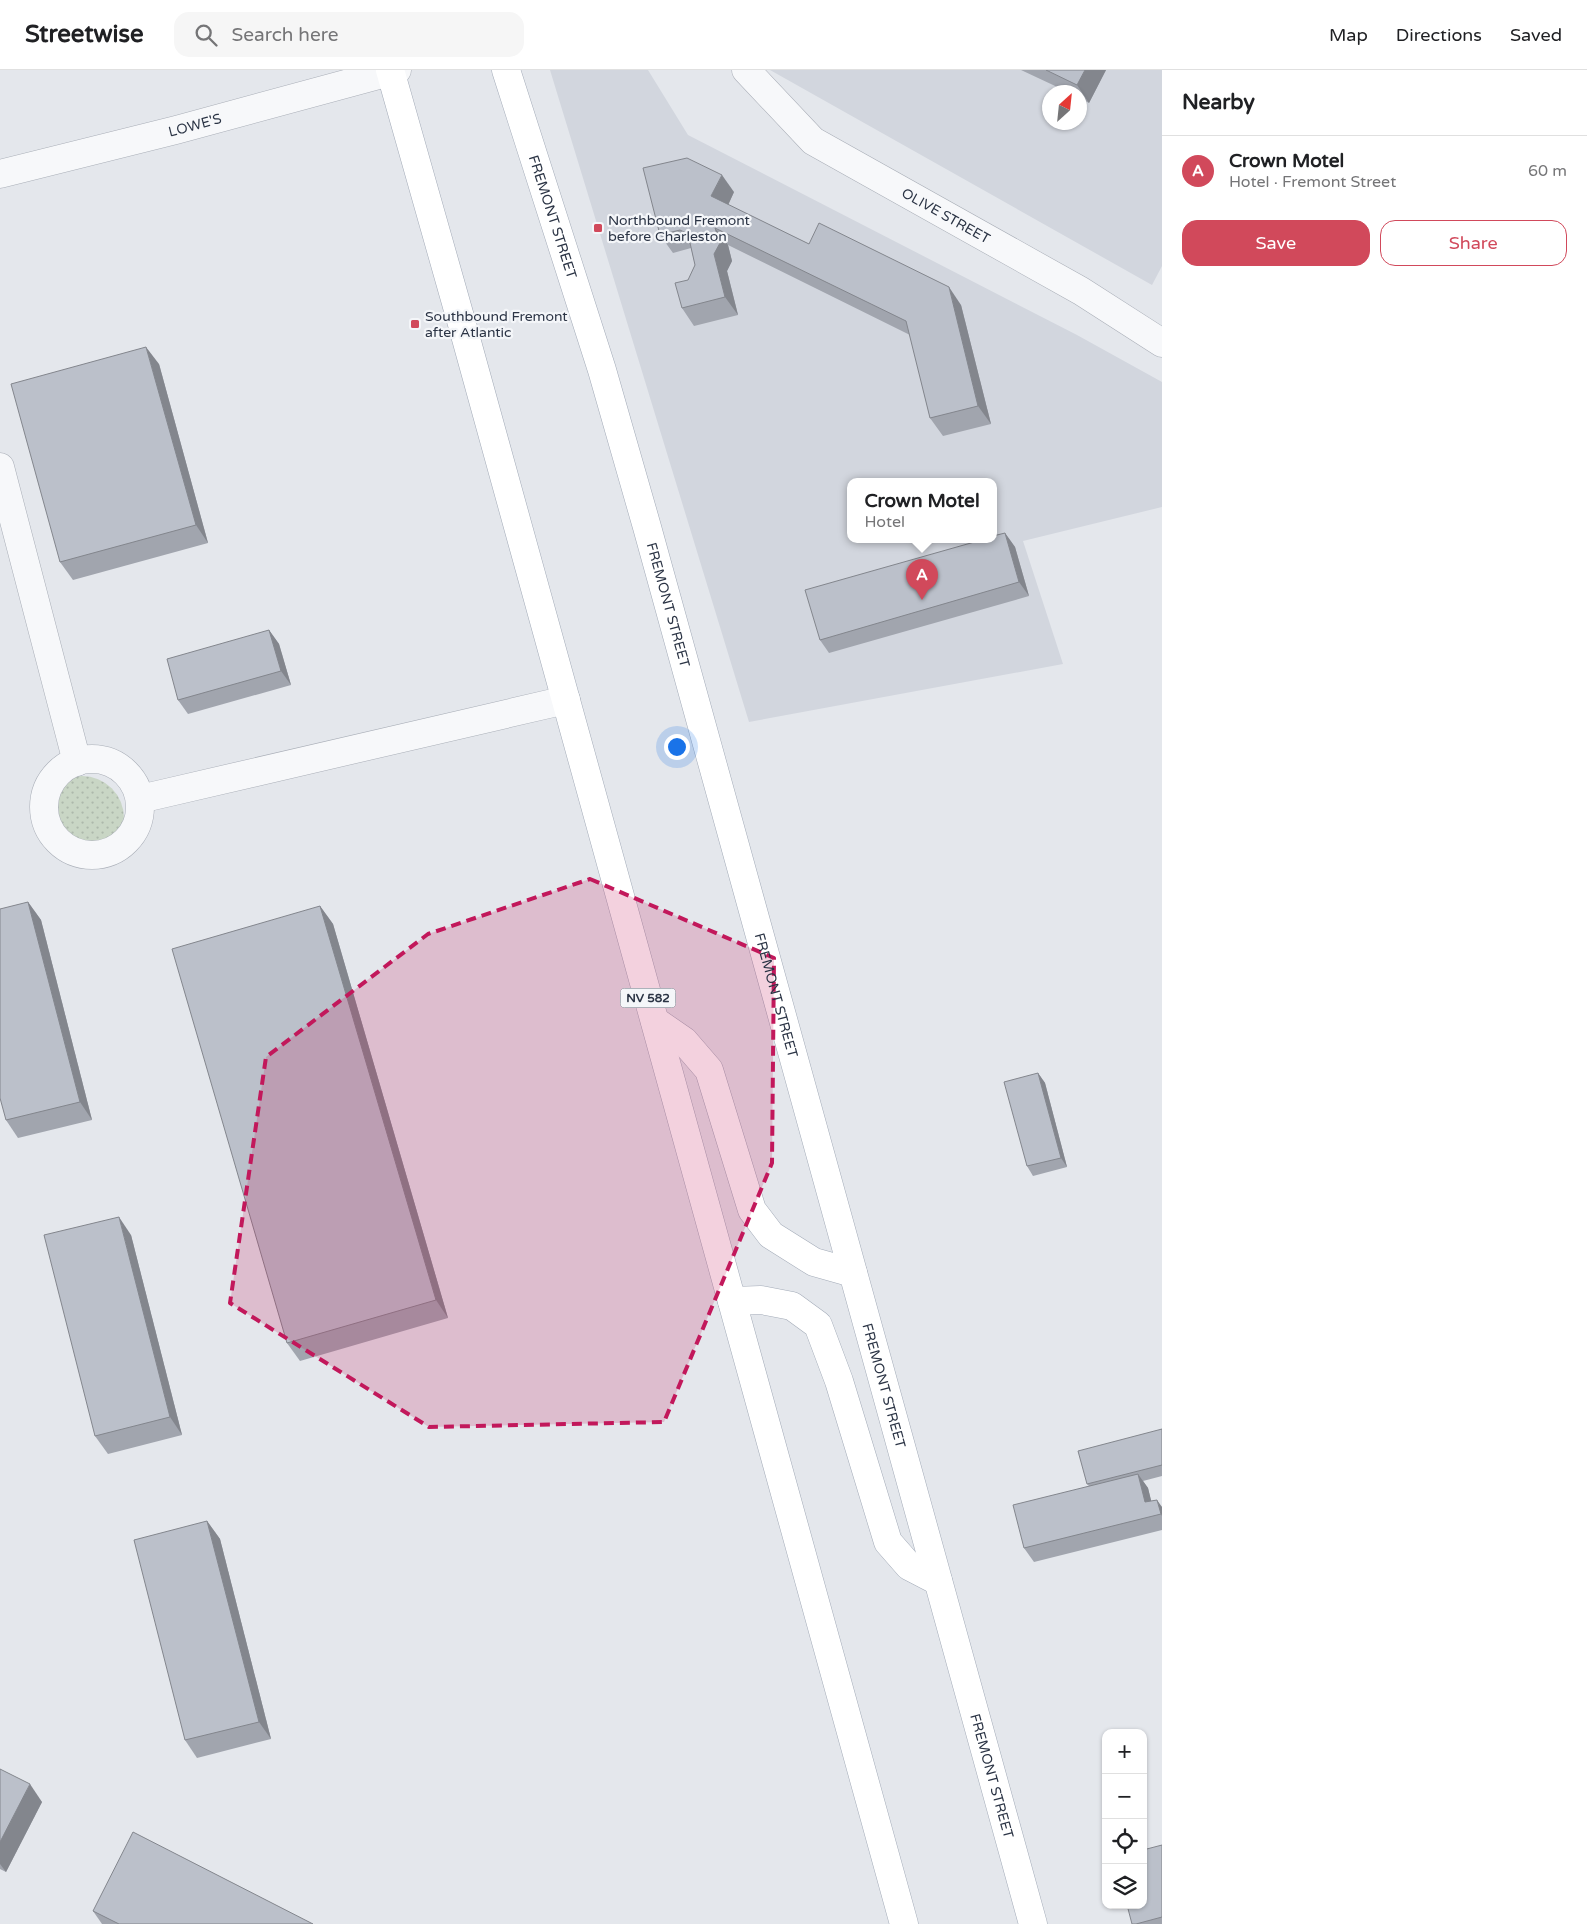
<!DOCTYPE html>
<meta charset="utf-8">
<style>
:root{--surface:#fff;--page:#f6f6f6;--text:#202124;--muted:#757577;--line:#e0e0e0;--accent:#d1495b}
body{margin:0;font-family:"Varela Round",sans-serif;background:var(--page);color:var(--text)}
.controls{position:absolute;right:15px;bottom:15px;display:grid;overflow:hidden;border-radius:10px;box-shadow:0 1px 4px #0004}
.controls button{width:45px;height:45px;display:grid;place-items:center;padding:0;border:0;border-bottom:1px solid var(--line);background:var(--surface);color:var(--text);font:25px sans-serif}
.compass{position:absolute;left:1042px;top:15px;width:45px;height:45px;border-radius:50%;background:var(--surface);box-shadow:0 1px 4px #0004;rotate:27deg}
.you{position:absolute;left:676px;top:676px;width:18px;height:18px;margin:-12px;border:4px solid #fff;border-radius:50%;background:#1a73e8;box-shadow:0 0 0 8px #1a73e833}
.badge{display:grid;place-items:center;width:32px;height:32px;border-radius:50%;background:var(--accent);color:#fff;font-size:16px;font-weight:700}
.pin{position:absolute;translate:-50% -41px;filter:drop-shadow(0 1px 2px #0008)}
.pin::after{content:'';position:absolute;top:26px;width:18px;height:15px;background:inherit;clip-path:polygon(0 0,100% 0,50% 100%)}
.popup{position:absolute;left:847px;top:408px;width:150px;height:65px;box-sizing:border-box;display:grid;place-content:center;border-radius:10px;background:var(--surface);filter:drop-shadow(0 1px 4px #0005);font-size:16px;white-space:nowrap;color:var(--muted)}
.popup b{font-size:19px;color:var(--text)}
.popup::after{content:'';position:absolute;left:50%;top:100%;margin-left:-10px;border:10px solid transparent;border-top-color:var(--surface)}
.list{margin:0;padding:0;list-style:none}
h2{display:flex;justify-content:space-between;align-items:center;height:65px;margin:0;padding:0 20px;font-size:21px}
h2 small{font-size:16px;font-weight:400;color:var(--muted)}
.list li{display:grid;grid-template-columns:32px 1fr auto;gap:15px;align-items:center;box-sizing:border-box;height:70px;padding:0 20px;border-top:1px solid var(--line)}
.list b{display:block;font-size:19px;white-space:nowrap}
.list p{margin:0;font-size:16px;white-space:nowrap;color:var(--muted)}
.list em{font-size:16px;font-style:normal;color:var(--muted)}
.actions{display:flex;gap:10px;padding:15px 20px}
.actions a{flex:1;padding:11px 0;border:1px solid var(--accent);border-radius:15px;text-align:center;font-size:18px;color:var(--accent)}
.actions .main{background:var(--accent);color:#fff}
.icon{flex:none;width:28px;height:28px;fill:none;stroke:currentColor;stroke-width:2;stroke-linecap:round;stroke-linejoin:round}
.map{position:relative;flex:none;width:1162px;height:1854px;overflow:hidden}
header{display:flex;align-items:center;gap:30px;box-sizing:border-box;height:70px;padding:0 25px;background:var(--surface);border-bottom:1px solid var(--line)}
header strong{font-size:24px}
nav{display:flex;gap:28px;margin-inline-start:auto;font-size:18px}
.search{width:350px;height:45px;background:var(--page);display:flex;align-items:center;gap:12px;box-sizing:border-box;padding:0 18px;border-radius:15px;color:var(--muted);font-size:19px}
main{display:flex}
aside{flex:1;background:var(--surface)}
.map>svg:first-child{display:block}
.built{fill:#d2d6de;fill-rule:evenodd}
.grass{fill:url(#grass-dots)}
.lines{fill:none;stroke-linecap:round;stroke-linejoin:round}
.minor-casing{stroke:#a9aeb7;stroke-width:29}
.major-casing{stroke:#a3abb8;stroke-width:29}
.minor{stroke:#f7f8fa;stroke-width:28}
.major{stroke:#fff;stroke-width:28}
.wall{fill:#a1a5ae}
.shaded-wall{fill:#83868d}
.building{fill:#bbc0ca;stroke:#83868d}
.marked{fill:#c2185b;fill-opacity:0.2;stroke:#c2185b;stroke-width:4;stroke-dasharray:10 6;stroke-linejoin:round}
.poi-dot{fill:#d1495b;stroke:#f4f6f9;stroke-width:2}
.labels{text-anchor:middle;stroke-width:4.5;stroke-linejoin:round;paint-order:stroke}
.shield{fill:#f4f6f9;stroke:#676e7b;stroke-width:1}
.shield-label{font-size:12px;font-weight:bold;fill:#2b3445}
.street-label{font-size:14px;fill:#2b3445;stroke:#f4f6f9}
.poi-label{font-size:14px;fill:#2b3445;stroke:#f4f6f9;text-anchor:start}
</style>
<header>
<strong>Streetwise</strong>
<div class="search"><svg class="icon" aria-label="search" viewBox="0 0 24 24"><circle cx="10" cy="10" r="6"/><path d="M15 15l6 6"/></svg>Search here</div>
<nav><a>Map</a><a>Directions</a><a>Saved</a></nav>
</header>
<main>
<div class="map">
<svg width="1162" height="1854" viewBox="0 0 1162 1854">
<defs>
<pattern id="grass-dots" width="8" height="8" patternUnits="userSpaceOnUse" patternTransform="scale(1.25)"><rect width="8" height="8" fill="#c9d6c5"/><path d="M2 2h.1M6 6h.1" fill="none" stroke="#adb8ab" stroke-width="1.8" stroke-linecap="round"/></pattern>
</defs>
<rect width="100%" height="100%" fill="#e4e7ec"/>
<g class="built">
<path d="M 550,0 L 648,0 L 688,65 L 1077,265 L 1162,312 L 1162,437 L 1023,471 L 1063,594 L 749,652 ZM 851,411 L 993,411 L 993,469 L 851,469 Z"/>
<path d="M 770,0 L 1162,0 L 1162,196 L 1152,215 ZM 1050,22 L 1080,22 L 1080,52 L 1050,52 Z"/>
</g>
<circle class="grass" cx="82" cy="748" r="42"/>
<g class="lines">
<g class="minor-casing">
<g id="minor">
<path id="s1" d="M 746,0 L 813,71 L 1081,221 L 1162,273"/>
<path id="s2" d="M 0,104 L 176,60 L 397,0"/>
<polyline points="0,397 77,692"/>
<circle cx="92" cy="737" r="48"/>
<polyline points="140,729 566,630"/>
</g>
</g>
<g class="major-casing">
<g id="major">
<polyline points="390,0 462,254 904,1854"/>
<path id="s3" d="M 506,0 L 602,300 L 647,457 L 1033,1854"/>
<polyline points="655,951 684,971 709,1000 752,1140 771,1165 814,1192 853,1203"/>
<polyline points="732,1231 761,1230 792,1236 818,1255 839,1311 888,1472 909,1496 938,1511"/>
</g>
</g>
<use href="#minor" class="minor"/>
<use href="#major" class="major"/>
</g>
<g class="wall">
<polygon points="1021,0 1106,0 1089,33 1080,28 1080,22 1068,22"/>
<polygon points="734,122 728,135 809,174 961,235 991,354 943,366 930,348 910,265 728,175 732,191 727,201 738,245 694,256 682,238 688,210 695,195 691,178 673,183 660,165"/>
<polygon points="159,294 208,473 73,510 60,492"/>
<polygon points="1005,463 1015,477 1029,526 829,583 820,570"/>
<polygon points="269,560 279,574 291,615 188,644 178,630"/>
<polygon points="28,832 41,850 92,1050 18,1068 6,1050"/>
<polygon points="320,836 333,854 448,1248 300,1291 287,1273"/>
<polygon points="1038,1003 1045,1013 1067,1097 1033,1106 1027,1096"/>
<polygon points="131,1165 182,1365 108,1384 95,1366"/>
<polygon points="1162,1359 1162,1406 1143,1411 1148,1418 1151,1431 1162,1437 1162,1460 1034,1492 1024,1478 1089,1416 1087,1414"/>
<polygon points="207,1451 220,1469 271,1669 197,1688 185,1670"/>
<polygon points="0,1699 42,1732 6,1802 0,1799"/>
<polygon points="1162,1775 1162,1854 1132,1854"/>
<polygon points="93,1841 313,1854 102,1854"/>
</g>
<g class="shaded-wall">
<polygon points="1085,0 1106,0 1089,33 1077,15"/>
<polygon points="722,105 734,122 724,144 711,126"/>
<polygon points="715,158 728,175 732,191 727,201 738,245 725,227 714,184"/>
<polygon points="949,217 961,235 991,354 978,336"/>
<polygon points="146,277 159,294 208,473 196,455"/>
<polygon points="1005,463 1015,477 1029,526 1019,512"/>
<polygon points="269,560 279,574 291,615 281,601"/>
<polygon points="28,832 41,850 92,1050 80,1032"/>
<polygon points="320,836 333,854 448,1248 436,1230"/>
<polygon points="1038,1003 1045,1013 1067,1097 1061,1088"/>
<polygon points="119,1147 131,1165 182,1365 170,1347"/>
<polygon points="1138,1404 1148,1418 1155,1446 1145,1432"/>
<polygon points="1157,1430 1162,1437 1162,1446 1161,1444"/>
<polygon points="207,1451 220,1469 271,1669 259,1652"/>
<polygon points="30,1714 42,1732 6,1802 0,1794 0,1772"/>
</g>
<g class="building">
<polygon points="1046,0 1085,0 1077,15"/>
<polygon points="687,88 722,105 711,126 809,174 819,153 949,217 978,336 930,348 906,251 715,158 720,173 714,184 725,227 682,238 675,213 688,210 695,195 688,164 680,160 660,165 643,98"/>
<polygon points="146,277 196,455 60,492 11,314"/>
<polygon points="1005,463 1019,512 820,570 805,520 985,469 993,469 993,466"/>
<polygon points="269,560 281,601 178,630 167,589"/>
<polygon points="28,832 80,1032 6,1050 0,1028 0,839"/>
<polygon points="320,836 436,1230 287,1273 172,879"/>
<polygon points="1038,1003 1061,1088 1027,1096 1004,1012"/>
<polygon points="119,1147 170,1347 95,1366 44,1165"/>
<polygon points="1162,1359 1162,1395 1087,1414 1078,1381"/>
<polygon points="1138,1404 1145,1432 1157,1430 1161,1444 1024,1478 1013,1435"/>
<polygon points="207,1451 259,1652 185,1670 134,1470"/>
<polygon points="0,1699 30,1714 0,1772"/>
<polygon points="133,1762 313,1854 119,1854 93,1841"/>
<polygon points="1162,1775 1162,1847 1136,1854 1132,1854 1127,1835 1143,1835 1143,1780"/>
</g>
<path class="marked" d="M 590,809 L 774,888 L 772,1093 L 664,1352 L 429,1357 L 230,1233 L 266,987 L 428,864 Z"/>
<g class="poi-dot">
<rect x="593" y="153" width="10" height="10" rx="2.5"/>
<rect x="410" y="249" width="10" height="10" rx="2.5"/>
</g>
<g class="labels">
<rect class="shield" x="620.5" y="918.5" width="55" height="19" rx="4"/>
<g class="shield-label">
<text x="648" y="932">NV 582</text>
</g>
<g class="street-label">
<text dy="5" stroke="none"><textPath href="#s2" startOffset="201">LOWE'S</textPath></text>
<text dy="5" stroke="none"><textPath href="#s1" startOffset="250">OLIVE STREET</textPath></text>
<text dy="5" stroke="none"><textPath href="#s3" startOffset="154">FREMONT STREET</textPath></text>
<text dy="5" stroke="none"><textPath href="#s3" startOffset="559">FREMONT STREET</textPath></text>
<text dy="5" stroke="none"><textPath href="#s3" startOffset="964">FREMONT STREET</textPath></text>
<text dy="5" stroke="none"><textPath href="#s3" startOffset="1369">FREMONT STREET</textPath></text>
<text dy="5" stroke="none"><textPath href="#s3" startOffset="1774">FREMONT STREET</textPath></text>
</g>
<g class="poi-label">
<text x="608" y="155">Northbound Fremont<tspan x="608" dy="16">before Charleston</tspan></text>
<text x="425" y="251">Southbound Fremont<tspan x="425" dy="16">after Atlantic</tspan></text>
</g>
</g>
</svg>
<div class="controls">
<button>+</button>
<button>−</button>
<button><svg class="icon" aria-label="locate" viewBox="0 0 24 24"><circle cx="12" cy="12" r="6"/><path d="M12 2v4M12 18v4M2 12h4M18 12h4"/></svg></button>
<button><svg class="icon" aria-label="layers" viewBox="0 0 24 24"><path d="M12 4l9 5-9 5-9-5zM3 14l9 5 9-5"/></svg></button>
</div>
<svg class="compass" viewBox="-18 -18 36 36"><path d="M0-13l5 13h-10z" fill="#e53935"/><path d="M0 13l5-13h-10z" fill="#757577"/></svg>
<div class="you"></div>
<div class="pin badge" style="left:922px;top:530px">A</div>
<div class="popup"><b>Crown Motel</b>Hotel</div>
</div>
<aside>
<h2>Nearby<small></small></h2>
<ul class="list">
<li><span class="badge">A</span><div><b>Crown Motel</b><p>Hotel · Fremont Street</p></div><em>60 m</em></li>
</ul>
<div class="actions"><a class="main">Save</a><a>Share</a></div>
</aside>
</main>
